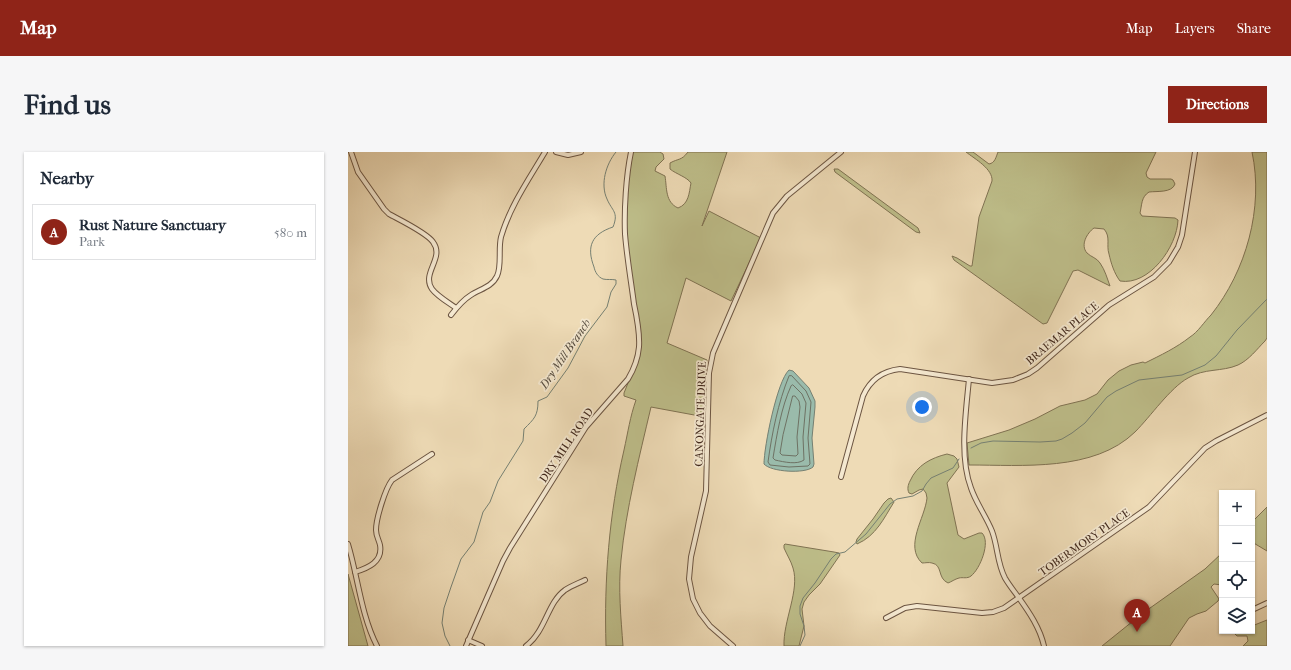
<!DOCTYPE html>
<meta charset="utf-8">
<style>
:root{--surface:#fff;--page:#f6f6f7;--text:#1f2937;--muted:#747a83;--line:#e0e1e3;--accent:#8f2418}
body{margin:0;font-family:"IM FELL French Canon",serif;background:var(--page);color:var(--text)}
.controls{position:absolute;right:12px;bottom:12px;display:grid;overflow:hidden;border-radius:0px;box-shadow:0 1px 3px #0004}
.controls button{width:36px;height:36px;display:grid;place-items:center;padding:0;border:0;border-bottom:1px solid var(--line);background:var(--surface);color:var(--text);font:20px sans-serif}
.you{position:absolute;left:574px;top:255px;width:14px;height:14px;margin:-10px;border:3px solid #fff;border-radius:50%;background:#1a73e8;box-shadow:0 0 0 6px #1a73e833}
.badge{display:grid;place-items:center;width:26px;height:26px;border-radius:50%;background:var(--accent);color:#fff;font-size:13px;font-weight:700}
.pin{position:absolute;translate:-50% -33px;filter:drop-shadow(0 1px 2px #0008)}
.pin::after{content:'';position:absolute;top:21px;width:14px;height:12px;background:inherit;clip-path:polygon(0 0,100% 0,50% 100%)}
.list{margin:0;padding:0;list-style:none}
h2{display:flex;justify-content:space-between;align-items:center;height:52px;margin:0;padding:0 16px;font-size:17px}
h2 small{font-size:13px;font-weight:400;color:var(--muted)}
.list li{display:grid;grid-template-columns:26px 1fr auto;gap:12px;align-items:center;box-sizing:border-box;height:56px;margin:0 8px 8px;padding:0 8px;border:1px solid var(--line);border-radius:0px}
.list b{display:block;font-size:15px;white-space:nowrap}
.list p{margin:0;font-size:13px;white-space:nowrap;color:var(--muted)}
.list em{font-size:13px;font-style:normal;color:var(--muted)}
.icon{flex:none;width:22px;height:22px;fill:none;stroke:currentColor;stroke-width:2;stroke-linecap:round;stroke-linejoin:round}
.map{position:relative;flex:none;width:919px;height:494px;overflow:hidden;border-radius:0px}
header{display:flex;align-items:center;gap:24px;box-sizing:border-box;height:56px;padding:0 20px;background:var(--accent);color:#fff}
header strong{font-size:19px}
nav{display:flex;gap:22px;margin-inline-start:auto;font-size:14px}
.intro{display:flex;align-items:center;justify-content:space-between;box-sizing:border-box;height:96px;padding:0 24px}
h1{margin:0;font-size:28px}
.button{padding:10px 18px;border-radius:0px;background:var(--accent);color:#fff;font-size:14px;font-weight:700}
main{display:flex;gap:24px;padding:0 24px}
aside{flex:1;background:var(--surface);border-radius:0px;box-shadow:0 1px 3px #0004}
.map>svg:first-child{display:block}
.green{fill:#bebe8a;stroke:#807353}
.water{fill:#9abbab;stroke:#768072}
.lines{fill:none;stroke-linecap:round;stroke-linejoin:round}
.shore{stroke:#6e7264;stroke-width:1}
.stream{stroke:#768072;stroke-width:1}
.minor-casing{stroke:#6c5542;stroke-width:6}
.minor{stroke:#f4e8d0;stroke-width:4}
.labels{text-anchor:middle;stroke-width:3.5;stroke-linejoin:round;paint-order:stroke}
.street-label{font-size:11px;fill:#41281c;stroke:#f4e8d0}
.water-label{font-size:12px;font-style:italic;fill:#574d40;stroke:#f4e8d0}
</style>
<header>
<strong>Map</strong>
<nav><a>Map</a><a>Layers</a><a>Share</a></nav>
</header>
<div class="intro"><h1>Find us</h1><a class="button">Directions</a></div>
<main>
<aside>
<h2>Nearby<small></small></h2>
<ul class="list">
<li><span class="badge">A</span><div><b>Rust Nature Sanctuary</b><p>Park</p></div><em>580 m</em></li>
</ul>
</aside>
<div class="map">
<svg width="919" height="494" viewBox="0 0 919 494">
<rect width="100%" height="100%" fill="#eedbb6"/>
<filter id="stains"><feTurbulence type="fractalNoise" baseFrequency=".005" numOctaves="4"/><feColorMatrix values="0 0 0 0 .2 0 0 0 0 .09 0 0 0 0 .02 0 0 0 .5 -.17"/></filter>
<radialGradient id="worn" r=".72"><stop offset=".6" stop-color="#630" stop-opacity="0"/><stop offset="1" stop-color="#630" stop-opacity=".3"/></radialGradient>
<g class="green">
<path d="M 283,0 L 312,0 L 315,2 L 316,7 L 308,15 L 307,19 L 317,24 C 319,36 317,50 330,56 C 341,52 341,41 343,31 C 339,25 328,22 322,17 L 322,11 C 331,6 333,9 340,0 L 379,0 L 354,74 L 361,59 L 413,86 L 383,149 L 338,126 L 319,191 L 359,208 L 357,224 L 357,265 L 303,255 C 291,306 278,357 273,408 C 270,437 273,466 275,494 L 258,494 C 256,427 261,363 276,298 C 280,280 282,265 288,248 L 276,244 L 276,241 L 284,221 L 291,195 L 277,81 L 278,55 Z"/>
<path d="M 618,0 L 625,0 L 641,12 C 647,11 648,5 650,0 L 808,0 L 798,21 L 799,25 L 802,27 L 823,27 L 825,28 L 827,32 C 824,41 809,39 801,40 C 793,45 794,53 792,61 L 794,64 L 827,66 L 830,68 C 829,95 801,134 772,129 C 766,121 763,111 761,102 C 758,93 763,85 756,77 L 746,76 C 739,81 732,93 739,101 C 743,105 749,106 752,111 C 757,118 759,126 762,134 L 730,118 L 725,119 L 699,171 L 695,172 L 606,108 L 604,104 L 609,106 L 622,114 L 624,114 L 631,65 L 644,29 C 645,17 627,7 618,0 Z"/>
<path d="M 904,0 L 919,0 L 919,186 L 917,189 C 909,197 901,208 890,213 C 874,220 856,216 840,226 C 822,236 803,264 787,280 C 746,320 674,313 621,313 L 619,291 L 661,278 L 687,267 L 712,254 L 737,248 L 749,242 L 760,228 L 771,219 L 783,213 L 795,210 L 797,211 C 813,203 828,196 842,185 C 850,180 856,170 863,163 C 898,119 916,56 904,0 Z"/>
<polygon points="486,17 490,17 570,76 572,81 568,80 487,20"/>
<path d="M 599,302 L 606,304 L 609,307 L 611,315 L 599,331 L 610,383 L 616,387 L 631,381 L 634,381 C 643,390 632,417 623,424 C 619,427 615,425 611,426 C 607,427 603,430 600,431 C 589,426 595,413 584,411 C 581,410 577,411 574,411 C 556,394 577,366 579,346 L 578,341 L 575,337 L 571,338 L 564,342 L 561,341 C 559,337 560,333 562,329 C 569,313 583,306 599,302 Z"/>
<path d="M 543,346 L 546,350 C 536,366 528,384 509,392 L 508,390 L 509,387 L 525,367 L 536,351 L 540,347 Z"/>
<polygon points="919,355 919,399 904,390 904,370"/>
<path d="M 437,392 L 486,400 L 491,401 L 492,403 L 472,432 L 461,443 L 456,450 L 454,457 L 456,474 L 451,494 L 436,494 C 435,469 452,438 445,416 C 443,409 439,403 436,396 L 436,393 Z"/>
<polygon points="874,401 874,433 866,432 863,435 871,447 870,449 858,459 849,462 841,466 822,494 754,494 795,461 857,417"/>
<polygon points="0,422 20,494 0,494"/>
<polygon points="919,468 919,494 895,494 900,489 899,484 889,484 884,479 904,479 904,474"/>
</g>
<path class="water" d="M 441,218 L 445,219 L 461,236 L 467,249 L 467,255 L 464,286 L 466,312 L 465,315 C 457,322 423,320 416,312 C 416,295 429,229 441,218 Z"/>
<g class="lines">
<g class="shore">
<path d="M 444,224 L 458,239 L 463,250 L 460,286 L 462,312 L 460,314 L 441,315 L 422,313 L 420,310 C 424,281 430,251 441,224 Z"/>
<path d="M 445,233 L 454,242 L 458,251 L 455,285 L 456,308 C 449,313 436,310 427,308 L 425,306 C 429,282 433,256 443,234 Z"/>
<polygon points="445,244 447,244 451,249 452,255 449,285 450,302 448,304 434,303 432,301 435,283"/>
</g>
<g class="stream">
<polyline points="623,296 633,291 645,289 692,290 708,289 714,287 724,281 737,271 759,245 768,239 791,228 834,223 857,213 868,204 889,178 919,147"/>
<path d="M 102,494 L 97,484 L 94,471 L 96,456 L 103,435 L 113,407 L 126,390 L 135,360 L 142,350 L 150,329 L 175,289 L 176,277 C 186,267 190,264 190,249 L 199,245 L 220,216 L 237,184 L 259,155 L 263,140 L 268,132 L 268,128 C 264,127 259,128 255,127 C 250,125 247,120 246,115 C 238,94 244,82 265,75 C 271,60 264,59 259,47 C 252,32 258,12 268,0"/>
<polyline points="452,494 457,483 456,474 452,462 452,454 455,446 467,431 483,407 488,402 497,400 518,382 542,352 549,347 565,344 574,339 578,332 583,326 605,316 611,307"/>
</g>
<g class="minor-casing">
<g id="minor">
<path d="M 3,0 L 10,20 L 36,57 L 41,62 C 52,68 79,81 85,90 C 97,106 73,121 84,137 C 89,144 101,151 108,156"/>
<polyline points="208,0 220,3 233,0"/>
<path d="M 103,163 C 109,155 115,148 123,143 C 132,137 144,135 149,124 C 154,114 150,97 153,85 C 162,54 181,27 197,0"/>
<path d="M 621,227 C 618,260 611,305 623,336 C 628,351 638,364 644,379 C 650,395 649,411 657,426 C 661,433 666,439 671,446 C 681,460 692,476 696,494"/>
<path d="M 493,325 L 515,244 C 522,228 534,219 552,217 L 644,231 L 665,228 L 680,222 L 689,216 L 761,153 L 806,125 L 821,110 L 830,95 L 834,83 L 847,0"/>
<path d="M 0,392 C 10,425 13,463 29,494"/>
<path d="M 7,420 C 20,416 35,410 32,393 C 31,388 28,384 28,378 C 28,367 37,337 44,328 L 84,302"/>
<polyline points="904,458 919,451"/>
<polyline points="538,466 557,456 569,454 634,461 645,460 656,456 801,355 857,296 868,289 919,263"/>
<polyline points="120,488 134,494"/>
<path d="M 118,494 L 155,409 L 162,396 L 238,275 L 280,227 C 286,217 290,206 291,195 C 292,181 289,166 286,152 C 283,129 279,106 277,82 C 276,58 278,24 283,0"/>
<path d="M 178,494 C 198,479 199,451 217,438 C 223,434 231,431 237,428"/>
<polyline points="385,494 362,474 352,461 345,447 341,427 343,405 358,339 361,221 365,201 425,61 439,44 493,0"/>
</g>
</g>
<use href="#minor" class="minor"/>
</g>
<g class="labels">
<g class="street-label">
<text transform="translate(714 181) rotate(-40)" y="4">BRAEMAR PLACE</text>
<text transform="translate(352 262) rotate(-88)" y="4">CANONGATE DRIVE</text>
<text transform="translate(218 293) rotate(-56)" y="4">DRY MILL ROAD</text>
<text transform="translate(736 390) rotate(-35)" y="4">TOBERMORY PLACE</text>
</g>
<g class="water-label">
<text transform="translate(217 202) rotate(-56)" y="4">Dry Mill Branch</text>
</g>
</g>
<rect width="100%" height="100%" filter="url(#stains)"/>
<rect width="100%" height="100%" fill="url(#worn)"/>
</svg>
<div class="controls">
<button>+</button>
<button>−</button>
<button><svg class="icon" aria-label="locate" viewBox="0 0 24 24"><circle cx="12" cy="12" r="6"/><path d="M12 2v4M12 18v4M2 12h4M18 12h4"/></svg></button>
<button><svg class="icon" aria-label="layers" viewBox="0 0 24 24"><path d="M12 4l9 5-9 5-9-5zM3 14l9 5 9-5"/></svg></button>
</div>
<div class="you"></div>
<div class="pin badge" style="left:789px;top:480px">A</div>
</div>
</main>
